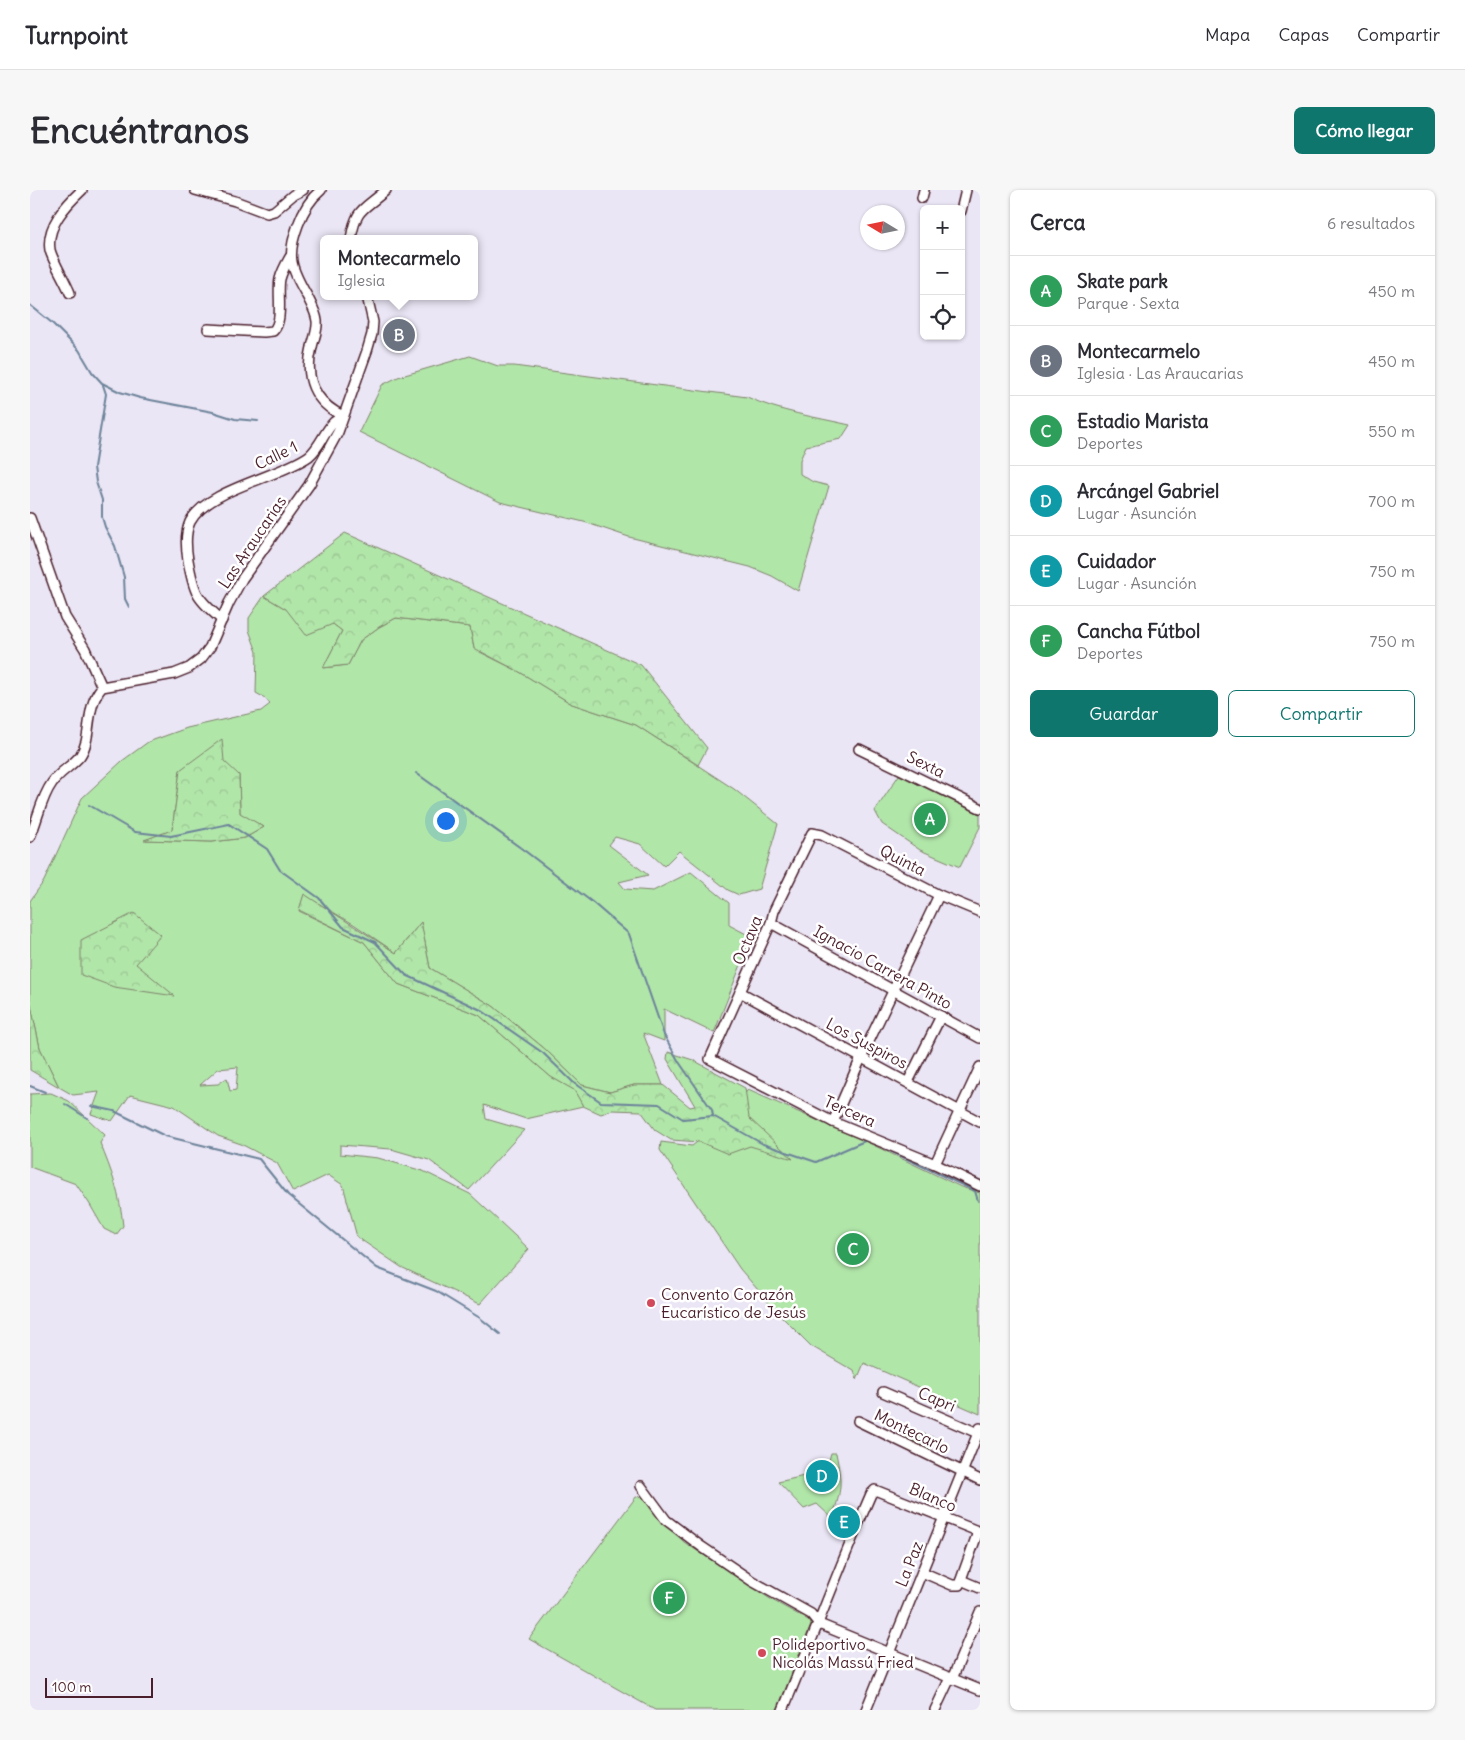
<!DOCTYPE html>
<html lang="es">
<meta charset="utf-8">
<style>
:root{--surface:#fff;--page:#f7f7f7;--text:#2b2b33;--muted:#7c7c81;--line:#e1e1e2;--accent:#0f766e}
body{margin:0;font-family:Delius,sans-serif;background:var(--page);color:var(--text)}
.controls{position:absolute;right:15px;top:15px;display:grid;overflow:hidden;border-radius:8px;box-shadow:0 1px 4px #0004}
.controls button{width:45px;height:45px;display:grid;place-items:center;padding:0;border:0;border-bottom:1px solid var(--line);background:var(--surface);color:var(--text);font:25px sans-serif}
.compass{position:absolute;left:830px;top:15px;width:45px;height:45px;border-radius:50%;background:var(--surface);box-shadow:0 1px 4px #0004;rotate:280deg}
.scale{position:absolute;left:15px;bottom:12px;width:108px;box-sizing:border-box;padding-left:5px;border:2px solid #4a1f2b;border-top:0;font-size:14px;line-height:18px;white-space:nowrap;color:#4a1f2b;-webkit-text-stroke:4px #fff;paint-order:stroke}
.you{position:absolute;left:415px;top:630px;width:18px;height:18px;margin:-12px;border:4px solid #fff;border-radius:50%;background:#1a73e8;box-shadow:0 0 0 8px #1a73e833}
.badge{display:grid;place-items:center;width:32px;height:32px;border-radius:50%;background:var(--accent);color:#fff;font-size:16px;font-weight:700}
.pin{position:absolute;translate:-50% -50%;border:2px solid #fff;box-shadow:0 1px 5px #0006}
.popup{position:absolute;left:290px;top:45px;width:158px;height:65px;box-sizing:border-box;display:grid;place-content:center;border-radius:8px;background:var(--surface);filter:drop-shadow(0 1px 4px #0005);font-size:16px;white-space:nowrap;color:var(--muted)}
.popup b{font-size:19px;color:var(--text)}
.popup::after{content:'';position:absolute;left:50%;top:100%;margin-left:-10px;border:10px solid transparent;border-top-color:var(--surface)}
.list{margin:0;padding:0;list-style:none}
h2{display:flex;justify-content:space-between;align-items:center;height:65px;margin:0;padding:0 20px;font-size:21px}
h2 small{font-size:16px;font-weight:400;color:var(--muted)}
.list li{display:grid;grid-template-columns:32px 1fr auto;gap:15px;align-items:center;box-sizing:border-box;height:70px;padding:0 20px;border-top:1px solid var(--line)}
.list b{display:block;font-size:19px;white-space:nowrap}
.list p{margin:0;font-size:16px;white-space:nowrap;color:var(--muted)}
.list em{font-size:16px;font-style:normal;color:var(--muted)}
.actions{display:flex;gap:10px;padding:15px 20px}
.actions a{flex:1;padding:11px 0;border:1px solid var(--accent);border-radius:8px;text-align:center;font-size:18px;color:var(--accent)}
.actions .main{background:var(--accent);color:#fff}
.icon{flex:none;width:28px;height:28px;fill:none;stroke:currentColor;stroke-width:2;stroke-linecap:round;stroke-linejoin:round}
.map{position:relative;flex:none;width:950px;height:1520px;overflow:hidden;border-radius:8px}
header{display:flex;align-items:center;gap:30px;box-sizing:border-box;height:70px;padding:0 25px;background:var(--surface);border-bottom:1px solid var(--line)}
header strong{font-size:24px}
nav{display:flex;gap:28px;margin-inline-start:auto;font-size:18px}
.intro{display:flex;align-items:center;justify-content:space-between;box-sizing:border-box;height:120px;padding:0 30px}
h1{margin:0;font-size:35px}
.button{padding:12px 22px;border-radius:8px;background:var(--accent);color:#fff;font-size:18px;font-weight:700}
main{display:flex;gap:30px;padding:0 30px}
aside{flex:1;background:var(--surface);border-radius:8px;box-shadow:0 1px 4px #0004}
.map>svg:first-child{display:block}
.green{fill:#b1e6a9;stroke:#7e826a;fill-rule:evenodd}
.forest{fill:url(#forest-crowns);stroke:#7e826a}
.lines{fill:none;stroke-linecap:round;stroke-linejoin:round}
.stream{stroke:#6c839a;stroke-width:2}
.minor-casing{stroke:#4a1f2b;stroke-width:12}
.minor{stroke:#fff;stroke-width:9}
.poi-dot{fill:#d1495b;stroke:#fff;stroke-width:2}
.labels{text-anchor:middle;stroke-width:5;stroke-linejoin:round;paint-order:stroke}
.street-label{font-size:16px;fill:#4a1f2b;stroke:#fff}
.poi-label{font-size:16px;fill:#4a1f2b;stroke:#fff;text-anchor:start}
</style>
<header>
<strong>Turnpoint</strong>
<nav><a>Mapa</a><a>Capas</a><a>Compartir</a></nav>
</header>
<div class="intro"><h1>Encuéntranos</h1><a class="button">Cómo llegar</a></div>
<main>
<div class="map">
<svg width="950" height="1520" viewBox="0 0 950 1520">
<defs>
<pattern id="forest-crowns" width="20" height="18" patternUnits="userSpaceOnUse" patternTransform="scale(1.25)"><rect width="20" height="18" fill="#b1e6a9"/><path d="M2 6a3 3 0 1 1 6 0M12 15a3 3 0 1 1 6 0" fill="none" stroke="#9ac592"/></pattern>
</defs>
<rect width="100%" height="100%" fill="#ebe6f5"/>
<filter id="ink" filterUnits="userSpaceOnUse"><feTurbulence type="fractalNoise" baseFrequency=".02" numOctaves="2"/><feDisplacementMap in="SourceGraphic" scale="10" xChannelSelector="R" yChannelSelector="G"/><feConvolveMatrix kernelMatrix="1 2 1 2 8 2 1 2 1" color-interpolation-filters="sRGB"/></filter>
<g filter="url(#ink)">
<g class="green">
<path d="M 440,166 L 468,176 L 484,176 L 717,207 C 750,222 785,227 820,235 L 811,249 L 776,256 L 770,270 L 770,284 L 783,292 L 799,296 L 768,401 L 742,386 L 720,377 L 599,347 L 554,332 L 470,312 L 329,242 L 352,195 L 368,187 Z"/>
<path d="M 234,406 L 256,419 L 303,434 L 312,441 L 293,478 L 318,475 L 331,450 L 349,437 L 366,428 L 440,437 L 444,459 L 488,481 L 542,514 L 606,535 L 704,599 L 748,634 L 729,699 L 709,705 L 698,700 L 649,661 L 634,676 L 610,654 L 585,647 L 579,655 L 618,685 L 589,692 L 595,699 L 623,701 L 661,682 L 699,713 L 699,735 L 722,747 L 684,843 L 634,819 L 634,851 L 613,843 L 633,895 L 604,895 L 580,902 L 552,895 L 515,859 L 463,816 L 400,778 L 391,732 L 366,763 L 325,735 L 274,705 L 269,721 L 334,752 L 368,794 L 449,825 L 521,887 L 545,900 L 553,916 L 496,929 L 454,915 L 456,929 L 494,940 L 439,1000 L 399,970 L 361,959 L 310,955 L 310,964 L 348,968 L 393,981 L 440,1004 L 499,1059 L 450,1114 L 371,1077 L 327,1047 L 313,995 L 298,985 L 263,1002 L 247,973 L 211,954 L 188,946 L 144,916 L 100,905 L 82,931 L 61,924 L 69,902 L 43,905 L 29,897 L 10,858 L 0,811 L 0,711 L 14,691 L 52,608 L 92,571 L 118,552 L 157,538 L 231,521 L 240,514 L 235,508 L 226,503 L 227,462 L 219,440 L 219,428 ZM 150,580 L 209,585 L 210,624 L 234,637 L 215,648 L 182,652 L 116,650 L 142,640 ZM 208,877 L 206,900 L 200,901 L 197,888 L 188,894 L 170,895 L 188,879 Z"/>
<polygon points="869,585 950,624 950,637 930,677 890,660 852,634 845,621"/>
<polygon points="718,900 839,953 931,997 950,1003 950,1224 834,1173 827,1190 824,1181 781,1156 746,1121 710,1079 630,960 631,952 662,956 681,941"/>
<path d="M 21,903 L 39,911 L 75,945 L 70,953 C 82,982 90,1004 93,1036 L 86,1045 L 74,1039 L 59,1013 L 46,994 L 0,977 L 0,904 Z"/>
<polygon points="878,1238 905,1248 898,1265 871,1254"/>
<path d="M 801,1263 L 806,1263 C 812,1293 812,1299 802,1328 L 787,1314 L 774,1319 L 748,1292 L 796,1281 Z"/>
<polygon points="612,1306 631,1330 654,1352 742,1410 780,1431 781,1435 747,1520 625,1520 499,1449 606,1307"/>
</g>
<g class="forest">
<polygon points="315,343 611,475 677,558 668,575 606,535 542,514 488,481 444,458 440,437 366,428 349,437 331,450 318,475 293,478 312,441 303,434 276,445 256,419 234,406"/>
<polygon points="192,549 194,571 209,585 210,623 234,637 215,648 182,652 114,650 142,640 150,580"/>
<polygon points="274,704 366,763 391,732 400,778 463,816 515,859 552,895 580,902 604,895 633,895 660,917 665,916 637,869 638,862 663,870 715,898 719,928 763,969 720,956 698,964 670,952 641,950 625,940 611,921 582,920 571,924 553,916 544,900 521,887 449,825 368,794 334,752 269,720"/>
<polygon points="104,723 131,745 106,774 145,806 84,797 51,785 51,750"/>
<polygon points="0,811 10,858 29,897 0,880"/>
</g>
<g class="lines">
<g class="stream">
<polyline points="0,115 22,133 49,160 62,182 72,193 90,202 110,208 183,222 205,229 228,231"/>
<polyline points="73,195 76,204 64,277 66,292 72,310 72,327 75,337 85,356 94,387 95,409 99,417"/>
<polyline points="386,583 495,661 562,712 599,744 634,845 649,872 682,920 683,926"/>
<polyline points="59,615 105,642 141,646 199,634 237,659 250,680 289,708 313,737 345,752 376,785 451,820 513,863 545,894 571,912 629,914 653,929 683,926 733,954 786,972 837,950"/>
<polyline points="0,896 15,902"/>
<polyline points="35,914 57,928"/>
<polyline points="61,916 84,921 135,946 229,969 258,1005 347,1078 406,1101 450,1128 470,1144"/>
<polyline points="841,952 945,1001 948,1011"/>
</g>
<g class="minor-casing">
<g id="minor">
<polyline points="165,0 205,11 237,23 244,21 263,5 273,0"/>
<polyline points="892,8 894,0"/>
<polyline points="931,21 936,0"/>
<path d="M 321,49 C 326,17 334,20 356,0"/>
<path d="M 40,103 C 35,90 23,72 20,60 C 16,36 36,15 52,0"/>
<path d="M 178,139 L 234,142 L 243,141 C 254,131 247,103 250,89 C 252,81 256,74 260,67"/>
<polyline points="0,328 35,427 55,459 72,497"/>
<path d="M 192,430 C 166,408 164,403 158,370 C 156,358 155,343 160,332 C 177,299 248,288 279,266 C 290,257 294,242 304,232 C 307,230 310,228 313,226 C 284,212 274,188 282,157 C 284,148 288,140 287,131 C 286,122 281,114 277,106 C 261,78 256,67 268,35 C 273,21 280,9 291,0"/>
<polyline points="829,559 950,618"/>
<path d="M 0,647 C 8,629 11,608 22,593 C 29,582 42,576 50,566 C 63,547 54,518 72,497 L 144,484 L 159,478 L 171,469 L 180,457 L 199,413 L 212,389 L 279,295 L 308,242 L 337,161 L 342,144 L 343,132 L 337,106"/>
<polyline points="950,722 909,705 792,645 782,643 744,721 741,733 680,869 803,932 905,974 950,996"/>
<polyline points="741,733 950,848"/>
<polyline points="710,802 950,932"/>
<polyline points="878,892 911,826"/>
<polyline points="803,932 831,868 909,705"/>
<polyline points="905,974 950,877"/>
<polyline points="853,1202 950,1244"/>
<polyline points="828,1231 950,1290"/>
<polyline points="611,1296 636,1330 672,1357 722,1391 781,1424 789,1434 950,1500"/>
<polyline points="892,1382 922,1395 929,1395 948,1342"/>
<polyline points="931,1390 950,1398"/>
<polyline points="922,1489 950,1422"/>
<path d="M 753,1520 C 783,1448 810,1375 841,1304 L 845,1300 L 950,1342"/>
<polyline points="836,1520 950,1238"/>
<polyline points="905,1520 920,1488"/>
</g>
</g>
<use href="#minor" class="minor"/>
</g>
</g>
<g class="poi-dot">
<circle cx="621" cy="1113" r="5"/>
<circle cx="732" cy="1463" r="5"/>
</g>
<g class="labels">
<g class="street-label">
<text transform="translate(246 265) rotate(-26)" y="6">Calle 1</text>
<text transform="translate(222 352) rotate(-56)" y="6">Las Araucarias</text>
<text transform="translate(896 574) rotate(26)" y="6">Sexta</text>
<text transform="translate(873 670) rotate(27)" y="6">Quinta</text>
<text transform="translate(717 750) rotate(-67)" y="6">Octava</text>
<text transform="translate(853 777) rotate(29)" y="6">Ignacio Carrera Pinto</text>
<text transform="translate(837 853) rotate(28)" y="6">Los Suspiros</text>
<text transform="translate(820 921) rotate(24)" y="6">Tercera</text>
<text transform="translate(907 1209) rotate(23)" y="6">Capri</text>
<text transform="translate(882 1241) rotate(26)" y="6">Montecarlo</text>
<text transform="translate(903 1307) rotate(23)" y="6">Blanco</text>
<text transform="translate(879 1374) rotate(-68)" y="6">La Paz</text>
</g>
<g class="poi-label">
<text x="631" y="1110">Convento Corazón<tspan x="631" dy="18">Eucarístico de Jesús</tspan></text>
<text x="742" y="1460">Polideportivo<tspan x="742" dy="18">Nicolás Massú Fried</tspan></text>
</g>
</g>
</svg>
<div class="controls">
<button>+</button>
<button>−</button>
<button><svg class="icon" aria-label="locate" viewBox="0 0 24 24"><circle cx="12" cy="12" r="6"/><path d="M12 2v4M12 18v4M2 12h4M18 12h4"/></svg></button>
</div>
<svg class="compass" viewBox="-18 -18 36 36"><path d="M0-13l5 13h-10z" fill="#e53935"/><path d="M0 13l5-13h-10z" fill="#7c7c81"/></svg>
<div class="scale">100 m</div>
<div class="you"></div>
<div class="pin badge" style="left:900px;top:629px;background:#2e9e5b">A</div>
<div class="pin badge" style="left:369px;top:145px;background:#6b7280">B</div>
<div class="popup"><b>Montecarmelo</b>Iglesia</div>
<div class="pin badge" style="left:823px;top:1059px;background:#2e9e5b">C</div>
<div class="pin badge" style="left:792px;top:1286px;background:#0f9aa8">D</div>
<div class="pin badge" style="left:814px;top:1332px;background:#0f9aa8">E</div>
<div class="pin badge" style="left:639px;top:1408px;background:#2e9e5b">F</div>
</div>
<aside>
<h2>Cerca<small>6 resultados</small></h2>
<ul class="list">
<li><span class="badge" style="background:#2e9e5b">A</span><div><b>Skate park</b><p>Parque · Sexta</p></div><em>450 m</em></li>
<li><span class="badge" style="background:#6b7280">B</span><div><b>Montecarmelo</b><p>Iglesia · Las Araucarias</p></div><em>450 m</em></li>
<li><span class="badge" style="background:#2e9e5b">C</span><div><b>Estadio Marista</b><p>Deportes</p></div><em>550 m</em></li>
<li><span class="badge" style="background:#0f9aa8">D</span><div><b>Arcángel Gabriel</b><p>Lugar · Asunción</p></div><em>700 m</em></li>
<li><span class="badge" style="background:#0f9aa8">E</span><div><b>Cuidador</b><p>Lugar · Asunción</p></div><em>750 m</em></li>
<li><span class="badge" style="background:#2e9e5b">F</span><div><b>Cancha Fútbol</b><p>Deportes</p></div><em>750 m</em></li>
</ul>
<div class="actions"><a class="main">Guardar</a><a>Compartir</a></div>
</aside>
</main>
